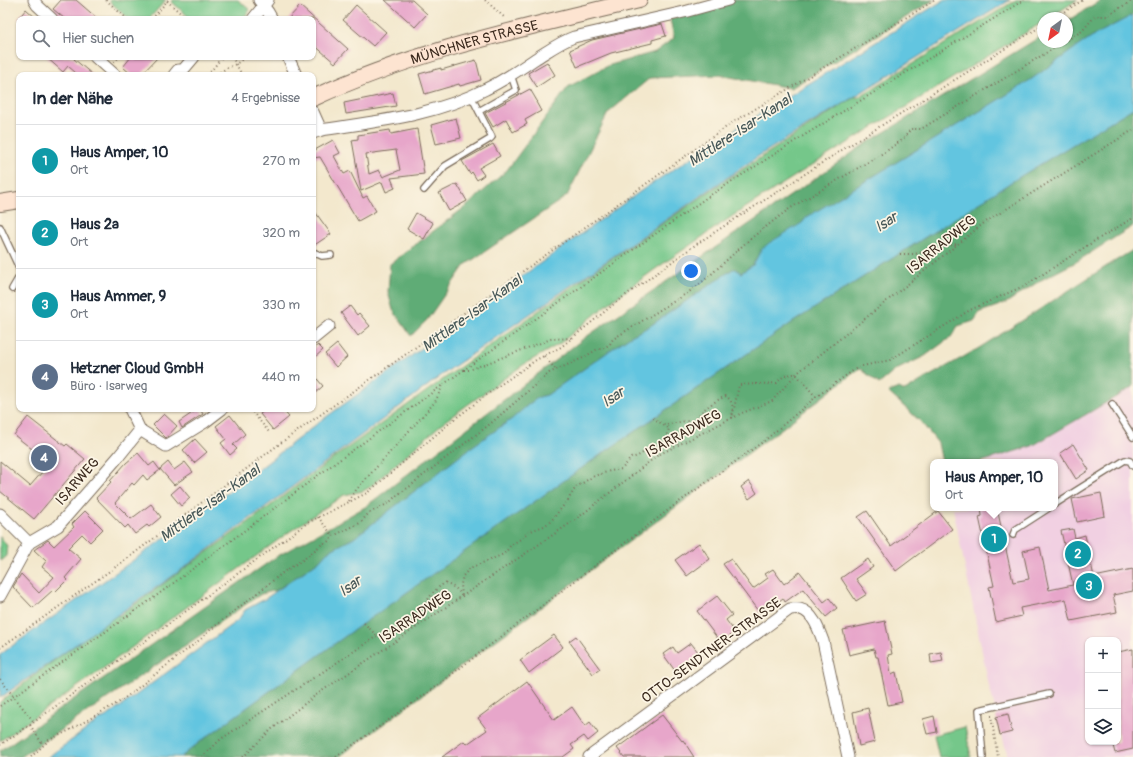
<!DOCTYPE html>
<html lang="de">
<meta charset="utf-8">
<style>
:root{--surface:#fff;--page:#f6f6f7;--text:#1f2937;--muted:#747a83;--line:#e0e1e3;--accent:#ea580c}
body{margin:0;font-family:Pangolin,sans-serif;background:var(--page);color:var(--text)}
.controls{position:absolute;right:12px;bottom:12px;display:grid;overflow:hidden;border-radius:8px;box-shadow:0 1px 3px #0004}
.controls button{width:36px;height:36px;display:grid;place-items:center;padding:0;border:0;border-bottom:1px solid var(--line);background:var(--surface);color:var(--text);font:20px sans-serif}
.compass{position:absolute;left:1037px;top:12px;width:36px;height:36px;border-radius:50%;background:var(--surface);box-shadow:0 1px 3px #0004;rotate:213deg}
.you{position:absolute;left:691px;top:271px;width:14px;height:14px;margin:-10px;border:3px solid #fff;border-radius:50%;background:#1a73e8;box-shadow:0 0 0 6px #1a73e833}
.badge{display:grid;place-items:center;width:26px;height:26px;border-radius:50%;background:var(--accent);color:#fff;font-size:13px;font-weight:700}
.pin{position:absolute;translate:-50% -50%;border:2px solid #fff;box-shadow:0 1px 4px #0006}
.popup{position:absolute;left:930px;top:459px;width:128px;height:52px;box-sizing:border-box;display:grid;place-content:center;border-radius:8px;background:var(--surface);filter:drop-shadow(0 1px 3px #0005);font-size:13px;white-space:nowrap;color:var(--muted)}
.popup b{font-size:15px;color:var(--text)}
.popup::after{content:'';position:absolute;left:50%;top:100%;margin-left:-8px;border:8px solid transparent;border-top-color:var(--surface)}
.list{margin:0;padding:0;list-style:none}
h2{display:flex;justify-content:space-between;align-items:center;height:52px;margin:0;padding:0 16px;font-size:17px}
h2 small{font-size:13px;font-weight:400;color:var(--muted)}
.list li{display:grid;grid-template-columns:26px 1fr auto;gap:12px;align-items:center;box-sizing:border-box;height:72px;padding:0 16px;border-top:1px solid var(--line)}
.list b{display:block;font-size:15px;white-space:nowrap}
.list p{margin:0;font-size:13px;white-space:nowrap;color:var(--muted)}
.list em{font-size:13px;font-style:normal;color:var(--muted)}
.icon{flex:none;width:22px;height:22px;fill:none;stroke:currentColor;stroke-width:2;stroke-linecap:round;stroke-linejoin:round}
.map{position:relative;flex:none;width:1133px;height:757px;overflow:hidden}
.search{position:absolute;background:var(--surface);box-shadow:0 1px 3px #0004;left:16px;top:16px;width:300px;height:44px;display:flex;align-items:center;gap:10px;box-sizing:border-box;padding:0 14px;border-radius:8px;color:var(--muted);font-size:15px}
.panel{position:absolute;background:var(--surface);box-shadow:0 1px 3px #0004;left:16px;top:72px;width:300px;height:340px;border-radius:8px}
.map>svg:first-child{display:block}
.built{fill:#f1d0e2;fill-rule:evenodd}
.green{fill:#74c78a;stroke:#587854}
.forest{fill:#5fac76;stroke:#4d6b4a}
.water{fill:#62c5e0;stroke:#4e787f}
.building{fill:#e7a6ca;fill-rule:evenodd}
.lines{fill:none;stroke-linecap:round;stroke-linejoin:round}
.lane-casing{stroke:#7b6c5b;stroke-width:8}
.street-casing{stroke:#7b6c5b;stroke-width:13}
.secondary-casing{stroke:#7b6c5b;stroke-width:18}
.path{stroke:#7b6c5b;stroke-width:2;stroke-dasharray:1 3;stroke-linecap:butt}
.lane{stroke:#fff;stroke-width:5.5}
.street{stroke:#fff;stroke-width:11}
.secondary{stroke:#fde4d1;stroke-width:16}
.labels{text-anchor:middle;stroke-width:3.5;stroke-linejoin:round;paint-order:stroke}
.street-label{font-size:14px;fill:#3b2a1e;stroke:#fcf5e5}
.water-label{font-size:15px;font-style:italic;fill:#475858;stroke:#fcf5e5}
</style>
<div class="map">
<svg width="1133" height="757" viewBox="0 0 1133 757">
<rect width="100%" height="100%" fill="#fcf5e5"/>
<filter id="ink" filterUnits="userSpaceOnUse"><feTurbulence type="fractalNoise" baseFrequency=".025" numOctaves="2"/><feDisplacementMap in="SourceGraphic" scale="8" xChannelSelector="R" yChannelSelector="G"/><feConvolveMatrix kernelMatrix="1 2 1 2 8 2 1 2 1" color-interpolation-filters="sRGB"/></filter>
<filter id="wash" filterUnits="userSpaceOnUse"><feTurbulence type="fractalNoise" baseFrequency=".012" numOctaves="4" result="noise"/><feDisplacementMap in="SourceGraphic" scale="16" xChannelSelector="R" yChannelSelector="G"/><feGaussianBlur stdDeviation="0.9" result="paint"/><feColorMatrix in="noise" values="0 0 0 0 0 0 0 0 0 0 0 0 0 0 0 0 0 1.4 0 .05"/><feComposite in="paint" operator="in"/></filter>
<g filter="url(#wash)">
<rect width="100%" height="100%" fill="#f3e8cd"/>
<path class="built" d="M 1133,324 L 1133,757 L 1008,757 L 989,686 L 953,508 L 1055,508 L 1055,462 L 942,462 ZM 1088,640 L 1118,640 L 1118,742 L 1088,742 Z"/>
<g class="green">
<polygon points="110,0 166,0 149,19 129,19 109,1"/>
<polygon points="173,0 238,0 250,10 242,19 191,19 172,2"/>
<polygon points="1016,0 1077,0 1049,18 1043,18 1043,22 817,162 734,215 654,270 613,300 559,344 523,365 445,421 370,487 363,491 344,495 289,532 97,673 0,741 0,702 48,665 117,615 119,616 257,516 332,459 597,269 729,178 856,96 857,98"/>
<polygon points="0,536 7,546 6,556 0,561"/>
<polygon points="965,727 971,757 939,757 934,735"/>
</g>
<g class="forest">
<polygon points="730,0 934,0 791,88 719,75 650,78 608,113 567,196 465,265 427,320 411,336 393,310 388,292 390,264 469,204 507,170 568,87 607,66 655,52 674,38 670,19"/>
<polygon points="1101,0 1133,0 1133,15 1091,37 1026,83 807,217 802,223 757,257 753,265 741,273 733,269 650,326 629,337 547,395 539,397 529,404 512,419 473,446 354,538 327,552 319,561 277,590 261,594 21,757 0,757 0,751 276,557 365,507 583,339 865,144 1043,35 1043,42 1067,42 1067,21"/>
<polygon points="1133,108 1133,226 1076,262 1041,280 1006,303 980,312 974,321 958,326 951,337 925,356 896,370 879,384 860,368 785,426 339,757 181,757 201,741 337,642 593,460 793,322 1016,179"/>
<path d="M 1133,250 L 1133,387 L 1032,446 L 981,462 L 942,462 L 938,443 L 920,421 L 888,392 L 899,388 L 905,391 C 929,375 954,363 979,348 C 1031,316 1081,281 1133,250 Z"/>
</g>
<g class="water">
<polygon points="944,0 1010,0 757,157 446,372 177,573 0,698 0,655 9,648 128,564 245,480 322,420 645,188 737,128"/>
<polygon points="1133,15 1133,108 1016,179 793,322 593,460 337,642 201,741 181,757 48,757 101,719 109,715 238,620 245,610 265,599 319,561 327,552 354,538 473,446 512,419 529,404 539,397 547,395 629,337 650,326 733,269 736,269 741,273 753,265 761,250 769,243 802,223 807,217 1026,83 1091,37"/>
</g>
<g id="blocks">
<g class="building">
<polygon points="61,0 76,0 98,19 65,19 53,9"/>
<polygon points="385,0 412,0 427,14 415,27"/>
<polygon points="356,5 386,32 373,46 343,20"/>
<polygon points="300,6 348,49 335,63 313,44 313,19 288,19"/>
<polygon points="26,9 37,19 18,19"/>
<polygon points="662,24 666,36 652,40 652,43 611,53 577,67 570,50 592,40"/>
<polygon points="46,57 76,57 74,59 93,75 74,75 76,73 68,66 63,72"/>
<polygon points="131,57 158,57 141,75 132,75 123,67"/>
<polygon points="476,60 481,80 460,86 459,84 425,94 419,74 441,68 441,70"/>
<polygon points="547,62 555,75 537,87 528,73"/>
<polygon points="530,89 537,101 536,102 541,111 525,120 527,124 513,132 506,119 493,127 485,113"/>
<polygon points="393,93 396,106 346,114 344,103"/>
<polygon points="456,118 461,138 436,144 431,125"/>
<path d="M 417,129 L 424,174 L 391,178 L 395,188 L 386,192 L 382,182 L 361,191 L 352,140 L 358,139 L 358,135 L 371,133 L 390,130 L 391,134 ZM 396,150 L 400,170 L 383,177 L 379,170 L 369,174 L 366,154 Z"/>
<polygon points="333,140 340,153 334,156 344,174 350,171 363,198 367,196 376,211 358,221 320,157 313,158 313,151"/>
<polygon points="493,144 500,156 479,168 484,175 477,180 472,172 470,174 462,161"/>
<polygon points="457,184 467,201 449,211 439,193"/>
<polygon points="313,209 331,234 313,246"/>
<polygon points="416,213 433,223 424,239 407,229"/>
<polygon points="350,306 357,315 359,313 370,326 358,336 341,313"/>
<polygon points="337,344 347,357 336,367 325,354"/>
<polygon points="318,345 323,350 313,359 313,349"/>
<polygon points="313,374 323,386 313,395"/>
<polygon points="198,409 200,409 203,414 182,428 179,422"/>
<polygon points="266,409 282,409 289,417 273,430 260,414"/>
<polygon points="164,414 177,426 166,438 153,425"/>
<polygon points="230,415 245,434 233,445 237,449 230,455 221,443 226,439 216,426"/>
<polygon points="28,417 65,446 67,444 85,459 34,519 0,491 0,461 30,486 50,463 14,435"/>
<polygon points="195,439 207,452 194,463 183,450"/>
<polygon points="1073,444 1089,470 1076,479 1060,453"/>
<polygon points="138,453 149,466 154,462 160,470 147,480 143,475 134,485 132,483 115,503 131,519 151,504 161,517 149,527 147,525 135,534 128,525 125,528 96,498 111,482 110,481 126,463"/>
<polygon points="168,462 174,470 185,462 193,472 174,485 160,469"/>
<polygon points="749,481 757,493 749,499 741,487"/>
<polygon points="180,486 190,498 181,506 171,494"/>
<polygon points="1101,493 1105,516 1077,522 1072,499"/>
<polygon points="981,508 997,508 1013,582 1029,579 1023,551 1040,547 1049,590 1073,585 1061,531 1073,529 1075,538 1085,535 1094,577 1133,569 1133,591 1113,595 1117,612 1071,621 1066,599 1020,608 1022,616 996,622 989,587 994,586 979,517 982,516"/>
<polygon points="85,511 103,529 90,542 82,534 68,548 81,559 65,578 67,580 55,592 53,590 33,608 13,587 21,574 39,593 54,577 42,567 46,561 34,550 48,540 54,546 74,527 72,524"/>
<polygon points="867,511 891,546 938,511 952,529 896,571 858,517"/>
<polygon points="699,543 710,559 687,576 675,560"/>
<polygon points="731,559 753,589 768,578 765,574 773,569 784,584 800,572 824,602 829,598 837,608 826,617 803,589 785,602 783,598 761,615 723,564"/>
<polygon points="868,559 873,567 856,579 867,594 856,601 841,578"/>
<polygon points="717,596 732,615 726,620 735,632 721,643 697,611"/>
<polygon points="885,621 892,654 888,655 891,674 896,672 902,702 888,705 878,657 876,657 874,649 849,655 843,630"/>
<polygon points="554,635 563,647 529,673 520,660"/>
<polygon points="576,636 600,669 593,674 569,641"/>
<polygon points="691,643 702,657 678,675 663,654 673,647 677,653"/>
<polygon points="1133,649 1133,749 1115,753 1112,742 1118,742 1118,652"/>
<polygon points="941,652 943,661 931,663 930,654"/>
<polygon points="527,681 554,720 572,707 585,726 590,722 598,733 588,741 584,736 571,745 574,749 563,757 442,757 464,741 467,744 487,730 478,718"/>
<polygon points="868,708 875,742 859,746 853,712"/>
<polygon points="1008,714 1012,732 1000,735 996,717"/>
<polygon points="662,715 682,741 683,740 694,757 624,757 617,748"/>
<polygon points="934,716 937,732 927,734 923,719"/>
</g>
</g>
</g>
<g filter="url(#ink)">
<use href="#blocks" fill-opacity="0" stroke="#7b6c5b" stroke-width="1"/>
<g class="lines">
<g class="lane-casing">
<g id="lane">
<polyline points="479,111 516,90 511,75"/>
<polyline points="424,190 445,166 490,139 492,137 471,96"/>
<polyline points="0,227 19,268"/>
<polyline points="313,252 322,256 331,255"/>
<polyline points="12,289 19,277"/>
<polyline points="1112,404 1133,437"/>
<polyline points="1055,504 1125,460 1130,461 1133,466"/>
<polyline points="1013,535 1015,530 1049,508"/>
<polyline points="983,757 979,710 1049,694"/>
</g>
</g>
<g class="street-casing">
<g id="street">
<polyline points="34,0 37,5 52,19"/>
<polyline points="259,0 268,12 272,19"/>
<polyline points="253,19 268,0"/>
<polyline points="95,57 115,75"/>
<polyline points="288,57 296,75"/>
<polyline points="174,75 178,70 183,70 194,57"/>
<polyline points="313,112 321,130"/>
<path d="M 313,133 L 321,130 C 378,121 434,116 486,89 C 503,81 519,70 535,59 C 548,51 560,42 574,37 L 684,12 L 728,0"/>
<polyline points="313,339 329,326"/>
<polyline points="140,430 166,446 205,422 222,409"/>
<polyline points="0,514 29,543 0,596"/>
<polyline points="29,543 58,526 119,456 140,430 130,409"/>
<path d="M 589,757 L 790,609 C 793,609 798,608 800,609 C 813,612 819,630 823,641 L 848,757"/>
</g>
</g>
<g class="secondary-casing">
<g id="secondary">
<path id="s1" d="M 313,98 C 416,50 529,27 639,0"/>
<polyline points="0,203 19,200"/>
</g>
</g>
<g class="path">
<polyline points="106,0 127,19"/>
<polyline points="485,0 505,18"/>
<polyline points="167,1 187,19"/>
<polyline points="1054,18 1083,0"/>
<polyline points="152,19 168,0"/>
<polyline points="1067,40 1082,31 1095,16 1107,16 1133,0"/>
<polyline points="232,57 242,75"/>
<polyline points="114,62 119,57"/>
<polyline points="208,75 222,57"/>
<path d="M 217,75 C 226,66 236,67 244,57"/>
<polyline points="900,254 915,254 956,244"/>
<polyline points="544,356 556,370"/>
<polyline points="464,370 469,370 551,339 572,338"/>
<polyline points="250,409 269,432"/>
<path d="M 653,418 L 664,425 L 686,421 L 693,422 C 703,409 711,403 726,396 C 734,402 733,409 732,418 L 739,385 L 777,383 C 782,376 787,374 796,374 L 816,397"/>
<polyline points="349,501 356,490 435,402 443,385"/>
<polyline points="318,517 333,536"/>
<polyline points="364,623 377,636"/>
<polyline points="0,648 124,561 282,442 732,123 935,0"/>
<polyline points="0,679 34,722"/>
<polyline points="0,706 152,599 264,516 313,479 444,384 706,198 795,141 1024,0"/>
<polyline points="992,716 991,716 998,757"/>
<polyline points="30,725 43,745"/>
<polyline points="0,745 30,725 307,523 367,493 452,421 497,387 536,360 561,347 619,300 698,243 842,150 1043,25"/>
<polyline points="31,757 49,740 68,731 121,701 202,638 209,631 285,571 304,559 321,545 329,541 333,536 360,523 369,513 389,503 396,496 412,485 416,481 490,424 549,373 583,358 596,350 604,348 610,344 613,339 689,292 707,278 750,239 789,209 885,152 903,139 911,129 921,129 1064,42"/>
<path d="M 202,757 L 221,739 L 377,636 L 417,627 C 422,609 428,593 445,583 C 453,587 458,588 462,597 L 461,584 L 463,576 L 470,568 L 504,554 L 511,545 L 522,538 L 528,532 L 544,526 L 551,521 L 568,500 L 576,487 L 594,476 L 610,471 L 622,469 L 631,458 L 638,456 L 663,440 L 668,433 L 669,428 L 661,424"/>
<polyline points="243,757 272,729 316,695 575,520 658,455 742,413 772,401 796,374 984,223 1133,130"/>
<polyline points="336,757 427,693 675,505 764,441 816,397 858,367 890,360 970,310 1026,285 1093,242 1133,218"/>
</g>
<use href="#lane" class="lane"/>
<use href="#street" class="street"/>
<use href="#secondary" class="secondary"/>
</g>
</g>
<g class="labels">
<g class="street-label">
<text dy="5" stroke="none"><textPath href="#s1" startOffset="171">MÜNCHNER STRASSE</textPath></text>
<text transform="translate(941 244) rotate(-39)" y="5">ISARRADWEG</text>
<text transform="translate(683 433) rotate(-29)" y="5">ISARRADWEG</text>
<text transform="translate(77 481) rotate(-49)" y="5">ISARWEG</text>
<text transform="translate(415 616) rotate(-34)" y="5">ISARRADWEG</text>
<text transform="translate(711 650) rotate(-36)" y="5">OTTO-SENDTNER-STRASSE</text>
</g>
<g class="water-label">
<text transform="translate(740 130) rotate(-33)" y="5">Mittlere-Isar-Kanal</text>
<text transform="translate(886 222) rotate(-33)" y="5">Isar</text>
<text transform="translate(472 313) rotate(-36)" y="5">Mittlere-Isar-Kanal</text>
<text transform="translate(613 397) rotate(-34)" y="5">Isar</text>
<text transform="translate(210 503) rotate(-36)" y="5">Mittlere-Isar-Kanal</text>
<text transform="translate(350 586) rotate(-36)" y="5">Isar</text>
</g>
</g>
</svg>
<div class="controls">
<button>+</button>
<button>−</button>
<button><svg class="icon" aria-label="layers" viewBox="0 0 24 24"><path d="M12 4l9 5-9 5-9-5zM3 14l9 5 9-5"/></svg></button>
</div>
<svg class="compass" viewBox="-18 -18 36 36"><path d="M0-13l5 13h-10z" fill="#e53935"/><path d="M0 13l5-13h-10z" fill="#747a83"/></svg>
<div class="you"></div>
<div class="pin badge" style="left:994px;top:539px;background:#0f9aa8">1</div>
<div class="popup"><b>Haus Amper, 10</b>Ort</div>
<div class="pin badge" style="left:1078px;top:554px;background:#0f9aa8">2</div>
<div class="pin badge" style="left:1089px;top:586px;background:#0f9aa8">3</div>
<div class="pin badge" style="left:44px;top:458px;background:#5c6f8a">4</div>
<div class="search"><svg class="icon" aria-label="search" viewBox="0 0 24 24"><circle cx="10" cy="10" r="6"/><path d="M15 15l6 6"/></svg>Hier suchen</div>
<section class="panel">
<h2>In der Nähe<small>4 Ergebnisse</small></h2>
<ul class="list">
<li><span class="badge" style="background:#0f9aa8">1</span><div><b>Haus Amper, 10</b><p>Ort</p></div><em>270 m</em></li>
<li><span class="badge" style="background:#0f9aa8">2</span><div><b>Haus 2a</b><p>Ort</p></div><em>320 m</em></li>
<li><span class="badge" style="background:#0f9aa8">3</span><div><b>Haus Ammer, 9</b><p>Ort</p></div><em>330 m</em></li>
<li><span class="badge" style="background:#5c6f8a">4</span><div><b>Hetzner Cloud GmbH</b><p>Büro · Isarweg</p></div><em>440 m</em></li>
</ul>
</section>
</div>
